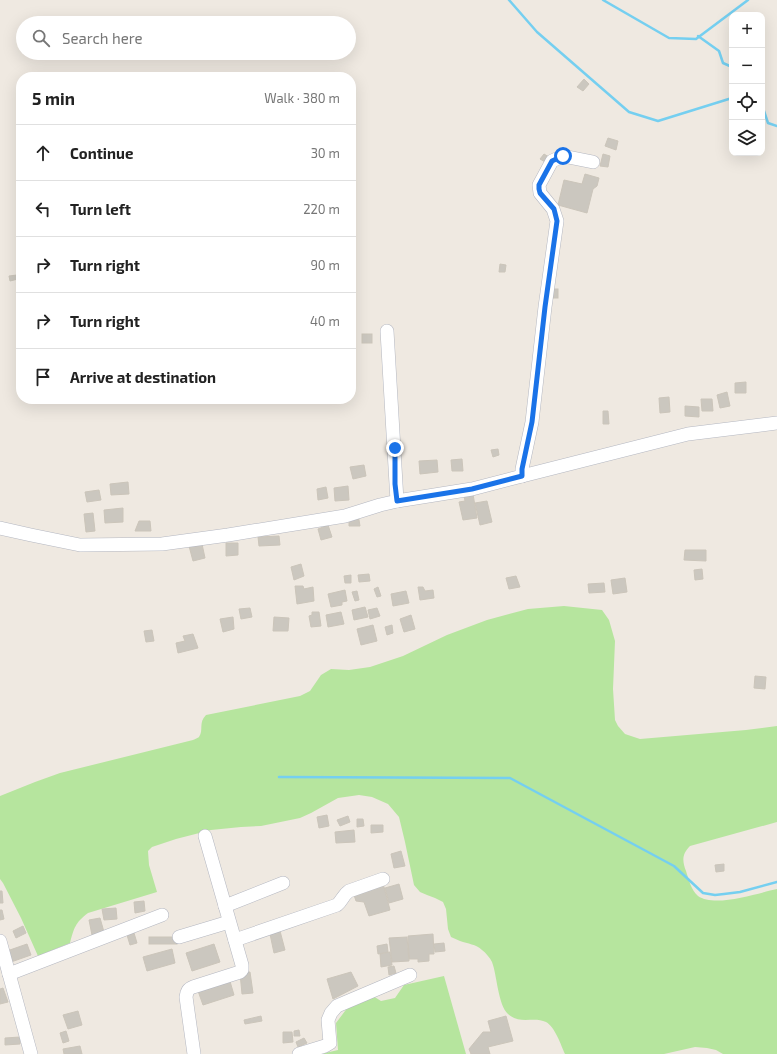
<!DOCTYPE html>
<meta charset="utf-8">
<style>
:root{--surface:#fff;--page:#f2f2f2;--text:#222;--muted:#767676;--line:#e0e0e0}
body{margin:0;font-family:"Exo 2",sans-serif;background:var(--page);color:var(--text)}
.controls{position:absolute;right:12px;top:12px;display:grid;overflow:hidden;border-radius:8px;box-shadow:0 4px 16px #0002}
.controls button{width:36px;height:36px;display:grid;place-items:center;padding:0;border:0;border-bottom:1px solid var(--line);background:var(--surface);color:var(--text);font:20px sans-serif}
.stop{position:absolute;width:12px;height:12px;margin:-9px;border:3px solid #1a73e8;border-radius:50%;background:#fff}
.stop.end{background:#1a73e8;border-color:#fff;box-shadow:0 1px 4px #0008}
.list{margin:0;padding:0;list-style:none}
h2{display:flex;justify-content:space-between;align-items:center;height:52px;margin:0;padding:0 16px;font-size:17px}
h2 small{font-size:13px;font-weight:400;color:var(--muted)}
.list li{display:grid;grid-template-columns:26px 1fr auto;gap:12px;align-items:center;box-sizing:border-box;height:56px;padding:0 16px;border-top:1px solid var(--line)}
.list b{display:block;font-size:15px;white-space:nowrap}
.list em{font-size:13px;font-style:normal;color:var(--muted)}
.icon{flex:none;width:22px;height:22px;fill:none;stroke:currentColor;stroke-width:2;stroke-linecap:round;stroke-linejoin:round}
.map{position:relative;flex:none;width:777px;height:1054px;overflow:hidden}
.search{position:absolute;background:var(--surface);box-shadow:0 4px 16px #0002;left:16px;top:16px;width:340px;height:44px;display:flex;align-items:center;gap:10px;box-sizing:border-box;padding:0 14px;border-radius:22px;color:var(--muted);font-size:15px}
.panel{position:absolute;background:var(--surface);box-shadow:0 4px 16px #0002;left:16px;top:72px;width:340px;height:332px;border-radius:16px}
.map>svg:first-child{display:block}
.green{fill:#b6e59e}
.lines{fill:none;stroke-linecap:round;stroke-linejoin:round}
.stream{stroke:#75cff0;stroke-width:2.5}
.building{fill:#cbc7bf;stroke:#cbc5ba}
.minor-casing{stroke:#b4b7c1;stroke-width:14}
.minor{stroke:#fff;stroke-width:13}
.route{stroke:#1a73e8;stroke-width:5}
</style>
<div class="map">
<svg width="777" height="1054" viewBox="0 0 777 1054">
<rect width="100%" height="100%" fill="#efe9e1"/>
<g class="green">
<path d="M 564,606 L 602,610 L 609,620 L 615,641 L 613,689 L 615,720 L 618,726 L 625,734 L 640,739 L 746,730 L 777,726 L 777,822 L 690,846 C 682,854 682,861 686,871 C 689,880 691,890 698,896 C 715,908 758,893 777,889 L 777,1054 L 723,1054 L 716,1050 L 707,1048 L 695,1047 L 664,1054 L 565,1054 C 561,1045 555,1027 546,1022 C 534,1016 520,1025 508,1014 C 498,1005 497,975 492,962 C 490,958 486,953 482,950 C 476,944 468,944 460,941 C 457,940 454,938 451,937 L 448,929 L 446,909 L 443,902 L 435,898 L 427,895 L 420,892 L 414,885 L 405,842 L 399,817 L 388,804 L 372,797 L 359,795 L 338,798 L 311,813 L 300,818 L 261,826 L 241,827 L 211,830 L 176,839 L 152,847 L 148,851 L 149,865 L 157,892 L 88,913 C 75,923 74,928 70,943 L 38,956 L 21,918 L 3,883 L 0,879 L 0,796 L 35,782 L 60,773 L 193,740 C 194,740 199,737 199,737 C 204,730 198,723 206,715 L 300,696 L 310,691 L 321,675 L 331,669 L 349,670 L 370,667 L 403,656 L 447,635 L 487,620 L 528,609 Z"/>
<polygon points="444,976 466,1054 321,1054 338,1050 336,1023 348,1007 373,996 381,1001 395,998 404,985"/>
</g>
<g class="lines">
<g class="stream">
<polyline points="509,0 537,32 629,112 658,121 732,98"/>
<polyline points="603,0 669,38 696,39 748,0"/>
<polyline points="698,36 719,51 723,63 732,67"/>
<polyline points="762,105 768,123 777,126"/>
<polyline points="279,777 510,778 674,866 703,893 715,895 724,894 740,892 777,882"/>
</g>
</g>
<g class="building">
<polygon points="584,79 589,84 583,91 577,87"/>
<polygon points="608,138 618,141 616,150 605,146"/>
<polygon points="544,154 549,157 545,162 540,159"/>
<polygon points="603,154 610,156 608,167 600,166"/>
<polygon points="585,174 599,178 597,186 593,189 587,213 558,205 564,180 582,184"/>
<polygon points="500,264 506,265 505,272 499,272"/>
<polygon points="17,275 18,279 10,281 9,276"/>
<rect x="552" y="289" width="6" height="9"/>
<rect x="362" y="334" width="10" height="9"/>
<polygon points="746,382 746,393 735,393 735,383"/>
<polygon points="727,392 730,406 720,408 717,395"/>
<polygon points="669,397 670,412 660,413 659,398"/>
<polygon points="701,399 712,399 713,411 702,411"/>
<polygon points="685,406 699,407 699,417 685,416"/>
<polygon points="603,411 608,411 609,424 603,424"/>
<polygon points="498,449 499,455 493,457 491,450"/>
<polygon points="462,459 463,471 452,471 451,460"/>
<polygon points="437,460 438,472 420,474 419,461"/>
<polygon points="364,465 366,476 353,479 350,467"/>
<polygon points="128,482 129,494 111,495 110,484"/>
<polygon points="348,486 349,500 335,501 334,488"/>
<polygon points="326,487 328,498 318,500 317,489"/>
<polygon points="99,490 101,500 87,502 85,492"/>
<polygon points="473,494 477,518 463,520 459,502 465,501 464,496"/>
<polygon points="487,501 492,522 480,525 475,503"/>
<polygon points="123,508 123,522 105,523 104,510"/>
<polygon points="93,513 95,531 86,532 84,514"/>
<polygon points="358,514 360,526 349,526 349,515"/>
<polygon points="139,521 150,521 151,531 135,531"/>
<polygon points="328,525 332,537 321,540 318,529"/>
<polygon points="279,536 280,545 259,546 258,537"/>
<polygon points="226,543 238,543 238,555 226,556"/>
<polygon points="202,544 205,558 193,561 189,546"/>
<polygon points="685,550 706,550 706,561 684,560"/>
<polygon points="301,564 304,576 294,580 291,567"/>
<polygon points="702,569 703,579 695,580 694,570"/>
<polygon points="369,574 370,581 359,582 358,575"/>
<polygon points="351,575 351,583 345,583 344,576"/>
<polygon points="516,576 520,587 509,589 506,578"/>
<polygon points="625,578 627,592 613,594 611,580"/>
<polygon points="604,583 605,592 589,593 588,584"/>
<polygon points="295,586 303,586 304,589 313,587 314,601 297,604"/>
<polygon points="378,587 381,596 377,597 374,589"/>
<polygon points="418,587 423,587 425,591 433,590 434,598 420,600"/>
<polygon points="345,590 347,601 342,602 342,605 331,607 328,594"/>
<polygon points="357,591 359,600 355,601 352,592"/>
<polygon points="406,591 409,603 393,606 391,594"/>
<polygon points="365,607 368,617 354,620 352,610"/>
<polygon points="250,608 252,617 241,619 239,609"/>
<polygon points="377,608 380,616 370,619 368,610"/>
<polygon points="312,612 319,612 321,626 311,627 309,616 312,615"/>
<polygon points="341,612 344,624 328,627 326,615"/>
<polygon points="411,615 415,629 404,632 400,619"/>
<polygon points="233,617 234,629 223,632 220,619"/>
<polygon points="274,617 289,618 288,631 273,631"/>
<polygon points="373,625 377,641 361,645 357,629"/>
<polygon points="392,625 393,633 387,635 385,627"/>
<polygon points="152,630 154,641 146,642 144,631"/>
<polygon points="193,634 198,648 178,653 176,643 185,641 183,636"/>
<polygon points="755,676 766,677 765,689 754,688"/>
<polygon points="327,815 329,826 319,828 317,817"/>
<polygon points="348,816 350,822 340,826 337,820"/>
<polygon points="357,819 363,819 364,826 357,827"/>
<polygon points="371,825 383,825 383,832 371,833"/>
<polygon points="354,830 355,842 336,843 335,832"/>
<polygon points="401,851 405,866 394,868 391,854"/>
<polygon points="724,864 724,871 716,872 715,865"/>
<polygon points="383,883 390,910 369,916 364,902 356,901 353,892"/>
<polygon points="399,884 403,899 389,903 385,888"/>
<polygon points="0,891 2,891 3,903 0,903"/>
<polygon points="144,901 145,911 135,913 134,902"/>
<polygon points="116,908 117,919 104,920 102,909"/>
<polygon points="0,910 2,910 4,919 0,920"/>
<polygon points="100,918 104,932 92,935 89,920"/>
<polygon points="23,926 26,933 16,938 13,931"/>
<polygon points="280,931 285,950 274,953 270,934"/>
<polygon points="134,933 137,943 130,945 127,935"/>
<polygon points="433,934 434,954 429,954 429,961 418,962 418,959 409,959 408,936"/>
<rect x="149" y="937" width="28" height="7"/>
<polygon points="407,937 409,961 392,962 389,938"/>
<polygon points="444,943 445,951 435,952 434,944"/>
<polygon points="27,944 31,955 11,962 7,951"/>
<polygon points="214,944 220,962 192,971 186,953"/>
<polygon points="387,944 388,952 378,954 377,946"/>
<polygon points="172,949 175,963 147,971 143,957"/>
<polygon points="390,952 392,965 381,967 380,954"/>
<polygon points="394,966 396,973 389,975 388,967"/>
<polygon points="250,972 253,993 242,994 240,973"/>
<polygon points="351,972 358,986 333,999 327,979"/>
<polygon points="229,978 234,995 203,1005 197,988"/>
<polygon points="3,988 8,1002 0,1004 0,989"/>
<polygon points="78,1011 82,1025 68,1029 63,1015"/>
<polygon points="261,1016 262,1021 245,1024 244,1020"/>
<polygon points="506,1016 513,1041 488,1047 490,1054 471,1054 469,1049 483,1032 491,1032 488,1021"/>
<polygon points="299,1030 300,1036 294,1036 294,1031"/>
<polygon points="66,1031 69,1041 63,1043 60,1033"/>
<polygon points="283,1032 292,1032 293,1042 283,1043"/>
<polygon points="20,1037 20,1044 5,1045 5,1038"/>
<polygon points="304,1038 307,1043 298,1047 296,1042"/>
<polygon points="80,1046 82,1054 64,1054 63,1049"/>
</g>
<g class="lines">
<g class="minor-casing">
<g id="minor">
<polyline points="593,162 563,156 552,161 539,185 540,193 553,209 557,221 545,307 532,422 522,469 522,476 688,434 777,423"/>
<polyline points="397,501 472,489 522,476"/>
<polyline points="0,528 31,535 80,545 162,544 228,535 345,516 380,505 397,501 387,331"/>
<polyline points="225,906 283,883"/>
<polyline points="179,937 229,922"/>
<path d="M 235,940 L 337,905 C 342,901 343,895 349,891 L 383,879"/>
<polyline points="0,941 31,1054"/>
<polyline points="9,974 162,915"/>
<path d="M 194,1054 L 186,997 C 187,991 188,989 193,987 L 240,972 L 242,970 L 242,965 L 205,836"/>
<polyline points="299,1054 325,1046 330,1043 328,1020 331,1013 337,1006 410,975"/>
</g>
</g>
<use href="#minor" class="minor"/>
</g>
<g class="lines">
<polyline class="route" points="395,448 395,484 397,501 472,489 522,476 522,469 532,422 545,307 557,221 554,209 540,193 539,189 539,185 552,161 563,156"/>
</g>
</svg>
<div class="controls">
<button>+</button>
<button>−</button>
<button><svg class="icon" aria-label="locate" viewBox="0 0 24 24"><circle cx="12" cy="12" r="6"/><path d="M12 2v4M12 18v4M2 12h4M18 12h4"/></svg></button>
<button><svg class="icon" aria-label="layers" viewBox="0 0 24 24"><path d="M12 4l9 5-9 5-9-5zM3 14l9 5 9-5"/></svg></button>
</div>
<div class="stop" style="left:563px;top:156px"></div>
<div class="stop end" style="left:395px;top:448px"></div>
<div class="search"><svg class="icon" aria-label="search" viewBox="0 0 24 24"><circle cx="10" cy="10" r="6"/><path d="M15 15l6 6"/></svg>Search here</div>
<section class="panel">
<h2>5 min<small>Walk · 380 m</small></h2>
<ul class="list">
<li><svg class="icon" aria-label="ahead" viewBox="0 0 24 24"><path d="M12 20V5M6 11l6-6 6 6"/></svg><div><b>Continue</b></div><em>30 m</em></li>
<li><svg class="icon" aria-label="left" viewBox="0 0 24 24"><path d="M17 20v-9H6M10 6l-5 5 5 5"/></svg><div><b>Turn left</b></div><em>220 m</em></li>
<li><svg class="icon" aria-label="right" viewBox="0 0 24 24"><path d="M7 20v-9h11M14 6l5 5-5 5"/></svg><div><b>Turn right</b></div><em>90 m</em></li>
<li><svg class="icon" aria-label="right" viewBox="0 0 24 24"><path d="M7 20v-9h11M14 6l5 5-5 5"/></svg><div><b>Turn right</b></div><em>40 m</em></li>
<li><svg class="icon" aria-label="arrive" viewBox="0 0 24 24"><path d="M6 21V4h12l-3 4 3 4H6"/></svg><div><b>Arrive at destination</b></div></li>
</ul>
</section>
</div>
